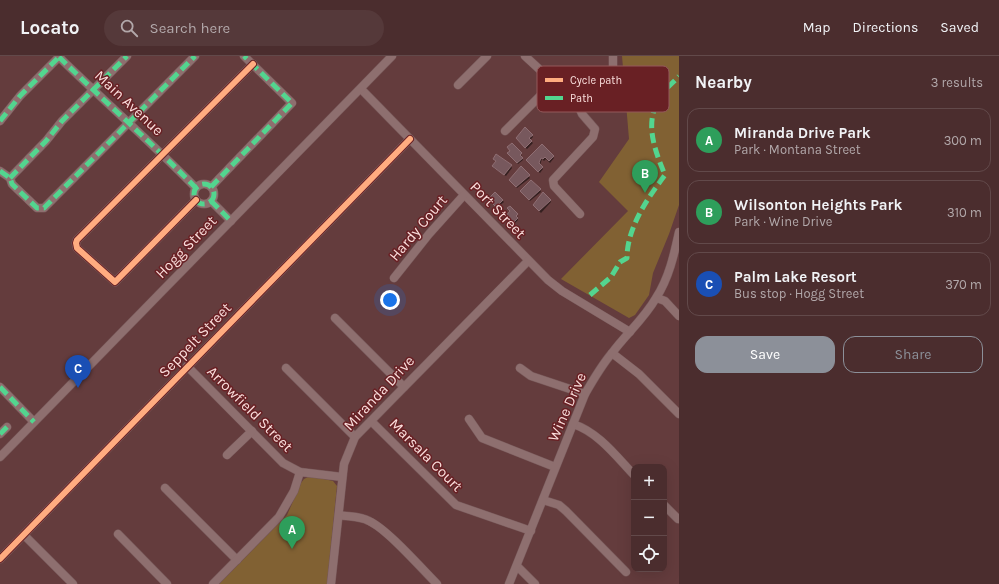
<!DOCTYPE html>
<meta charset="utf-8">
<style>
:root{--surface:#4b2d2e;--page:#55393a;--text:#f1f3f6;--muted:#b2a8aa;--line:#62494a;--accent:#8c9099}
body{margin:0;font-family:Karla,sans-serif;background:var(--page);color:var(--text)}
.controls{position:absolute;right:12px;bottom:12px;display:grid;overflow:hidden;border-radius:8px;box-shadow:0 4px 16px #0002}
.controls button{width:36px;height:36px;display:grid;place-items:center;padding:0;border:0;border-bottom:1px solid var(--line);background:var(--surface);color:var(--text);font:20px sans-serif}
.you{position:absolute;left:390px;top:244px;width:14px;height:14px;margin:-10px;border:3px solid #fff;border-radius:50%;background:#1a73e8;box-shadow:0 0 0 6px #1a73e833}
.badge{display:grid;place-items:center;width:26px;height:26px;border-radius:50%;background:var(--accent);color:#fff;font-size:13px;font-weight:700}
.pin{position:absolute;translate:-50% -33px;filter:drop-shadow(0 1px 2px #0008)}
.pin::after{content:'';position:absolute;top:21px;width:14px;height:12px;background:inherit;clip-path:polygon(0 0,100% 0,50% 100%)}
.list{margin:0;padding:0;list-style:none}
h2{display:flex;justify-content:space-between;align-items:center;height:52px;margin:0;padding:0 16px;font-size:17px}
h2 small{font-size:13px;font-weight:400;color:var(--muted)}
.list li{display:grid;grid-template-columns:26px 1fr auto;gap:12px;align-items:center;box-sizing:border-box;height:64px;margin:0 8px 8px;padding:0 8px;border:1px solid var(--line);border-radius:12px}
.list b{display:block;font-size:15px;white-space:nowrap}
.list p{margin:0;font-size:13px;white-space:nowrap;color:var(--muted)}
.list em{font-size:13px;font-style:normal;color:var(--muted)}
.actions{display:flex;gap:8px;padding:12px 16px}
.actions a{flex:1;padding:9px 0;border:1px solid var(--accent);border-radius:12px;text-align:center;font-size:14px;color:var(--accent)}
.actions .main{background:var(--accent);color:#fff}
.icon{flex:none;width:22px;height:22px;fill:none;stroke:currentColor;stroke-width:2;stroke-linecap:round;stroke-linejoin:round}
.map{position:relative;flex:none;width:679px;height:528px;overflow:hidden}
header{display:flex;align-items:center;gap:24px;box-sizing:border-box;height:56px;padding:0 20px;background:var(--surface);border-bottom:1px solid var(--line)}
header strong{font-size:19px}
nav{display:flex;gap:22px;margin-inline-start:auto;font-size:14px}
.search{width:280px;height:36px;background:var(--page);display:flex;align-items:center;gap:10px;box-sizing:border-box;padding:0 14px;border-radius:22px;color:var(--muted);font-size:15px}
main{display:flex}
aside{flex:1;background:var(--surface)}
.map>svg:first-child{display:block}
.green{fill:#816133}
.shadow{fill:#0007}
.building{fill:#77585d;stroke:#8f6e73}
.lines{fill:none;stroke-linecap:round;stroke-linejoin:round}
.minor-casing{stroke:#78595a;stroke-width:9}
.minor{stroke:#8e6f6f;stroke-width:8}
.quiet{stroke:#53d58f;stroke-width:5;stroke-dasharray:10 5;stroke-linecap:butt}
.cycleway-casing{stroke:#692024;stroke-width:8}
.cycleway{stroke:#ffac80;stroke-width:6}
.labels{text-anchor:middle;stroke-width:3;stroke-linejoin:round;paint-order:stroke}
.street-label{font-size:15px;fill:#fadedc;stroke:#692024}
.key{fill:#692024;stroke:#94595b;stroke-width:1}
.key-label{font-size:11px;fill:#fadedc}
</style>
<header>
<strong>Locato</strong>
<div class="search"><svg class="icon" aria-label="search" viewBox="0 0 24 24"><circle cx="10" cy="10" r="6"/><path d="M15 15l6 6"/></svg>Search here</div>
<nav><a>Map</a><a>Directions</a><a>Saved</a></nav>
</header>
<main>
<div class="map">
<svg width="679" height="528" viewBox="0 0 679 528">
<rect width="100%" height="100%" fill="#643c3d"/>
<g class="green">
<polygon points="622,0 679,0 679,149 669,178 653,217 649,239 635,259 629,262 561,223 628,155 599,126 629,83"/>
<polygon points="310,420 333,425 337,430 327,528 219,528 287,459 301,427 304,423"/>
</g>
<g class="shadow">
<polygon points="532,79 533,81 530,84 533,87 527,93 518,84"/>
<polygon points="542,89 554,102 550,107 546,103 544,105 542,103 540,109 543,113 540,117 529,106"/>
<polygon points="521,98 523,104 518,108 509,99"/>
<polygon points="494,103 511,110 512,112 506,120 494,112 493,110 496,106"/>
<polygon points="521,111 530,122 517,132 510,124"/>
<polygon points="540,134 541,136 530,145 522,137"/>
<polygon points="489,143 502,144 504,146 497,152"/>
<polygon points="550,144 551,146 541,157 535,151"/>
<polygon points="511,156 518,161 518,164 513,169 507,163"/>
</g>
<g class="building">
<polygon points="525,71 533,79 529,82 532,85 525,92 516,82"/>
<polygon points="512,87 522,97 520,99 523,102 517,107 507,97 510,95 507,91"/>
<polygon points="542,88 554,100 549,105 545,101 543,103 541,102 539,107 543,111 538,116 526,104"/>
<polygon points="496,98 512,109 504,119 492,110 496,105 493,103"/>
<polygon points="521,110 530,119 516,131 509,124"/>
<polygon points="531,124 541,133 529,144 520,135"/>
<polygon points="495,136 503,144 496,151 488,143"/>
<polygon points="543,136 551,144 539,155 533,149"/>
<polygon points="510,150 518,158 516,160 518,162 512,168 505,161 510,155 507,152"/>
</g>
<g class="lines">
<g class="minor-casing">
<g id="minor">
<polyline points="525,0 578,49 582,58 595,73 593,81 553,124 554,130 580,158"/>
<path d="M 59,1 C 104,45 152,87 196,132"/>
<polyline points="458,29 487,0"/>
<polyline points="361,33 548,224 562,235 630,276"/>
<polyline points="578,49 613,13 613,0"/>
<polyline points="0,65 20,40 60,0"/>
<polyline points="505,75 553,27"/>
<polyline points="0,115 10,122 12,128 37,152 44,152 195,0"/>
<polyline points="10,122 46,85 62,65 127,0"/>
<circle cx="204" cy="138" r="10"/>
<polyline points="211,131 292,47 244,0"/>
<polyline points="196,144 115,226 77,192 76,187 77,184 253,8"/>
<polyline points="211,145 231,165"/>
<polyline points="394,222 429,178 464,139"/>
<polyline points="657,242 665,245 679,260"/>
<polyline points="335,262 404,331"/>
<polyline points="612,297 639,318 679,358"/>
<polyline points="187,310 283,407 300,416 342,421"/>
<polyline points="286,312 355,381"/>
<polyline points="520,312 531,320 585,338"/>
<polyline points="0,331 34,366"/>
<polyline points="469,363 482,382 555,411"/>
<polyline points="371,365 456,449 531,475"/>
<path d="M 573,368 C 598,376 616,400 634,419"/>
<polyline points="0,378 7,371"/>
<polyline points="227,399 252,375"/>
<polyline points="0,401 392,0"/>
<polyline points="165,432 237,504"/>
<polyline points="543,444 559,449 566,455 626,516"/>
<polyline points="664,449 678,463"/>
<path d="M 339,459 C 349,461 360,460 369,465 C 387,473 421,512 437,528"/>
<polyline points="118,478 167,528"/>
<polyline points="24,479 73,528"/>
<polyline points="0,503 410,83"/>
<polyline points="517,510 535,528"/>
<polyline points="213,528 279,461 294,435 300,416"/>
<polyline points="331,528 344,408 355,381 528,205"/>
<path d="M 509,528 L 585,338 C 593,324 601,310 612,297 C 626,278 644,263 656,242 C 669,222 674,199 679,176"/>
</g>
</g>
<use href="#minor" class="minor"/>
<g class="quiet">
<path d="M 59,1 C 104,45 152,87 196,132"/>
<polyline points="0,65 20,40 60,0"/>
<polyline points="0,115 10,122 12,128 37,152 44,152 195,0"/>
<polyline points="10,122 46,85 62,65 127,0"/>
<circle cx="204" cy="138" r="10"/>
<polyline points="211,131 292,47 244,0"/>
<polyline points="211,145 231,165"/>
<path d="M 590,239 L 611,221 L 620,206 L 627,202 C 627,172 647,143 665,119 C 654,92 642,63 664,36 C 668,30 674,26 679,20"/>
<polyline points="0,331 34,366"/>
<polyline points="0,378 7,371"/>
</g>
<g class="cycleway-casing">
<g id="cycleway">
<polyline points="196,144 115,226 77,192 76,187 77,184 253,8"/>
<polyline points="0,503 410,83"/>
</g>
</g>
<use href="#cycleway" class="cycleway"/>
</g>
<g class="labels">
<g class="street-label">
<text transform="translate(129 47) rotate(43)" y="5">Main Avenue</text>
<text transform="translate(498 154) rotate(46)" y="5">Port Street</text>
<text transform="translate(418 172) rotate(-50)" y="5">Hardy Court</text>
<text transform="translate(186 191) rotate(-46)" y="5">Hogg Street</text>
<text transform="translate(195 284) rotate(-46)" y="5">Seppelt Street</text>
<text transform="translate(379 337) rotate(-47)" y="5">Miranda Drive</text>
<text transform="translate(567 351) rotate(-66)" y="5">Wine Drive</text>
<text transform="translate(250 353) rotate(45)" y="5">Arrowfield Street</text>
<text transform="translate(426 399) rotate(45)" y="5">Marsala Court</text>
</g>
</g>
<rect x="537" y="10" width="132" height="46" rx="6" class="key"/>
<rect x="545" y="22" width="18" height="4" fill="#ffac80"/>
<rect x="545" y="40" width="18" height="4" fill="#53d58f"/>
<g class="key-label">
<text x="570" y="28">Cycle path</text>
<text x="570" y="46">Path</text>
</g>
</svg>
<div class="controls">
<button>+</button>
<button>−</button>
<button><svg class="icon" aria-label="locate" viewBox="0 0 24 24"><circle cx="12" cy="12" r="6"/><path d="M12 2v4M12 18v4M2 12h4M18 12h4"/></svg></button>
</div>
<div class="you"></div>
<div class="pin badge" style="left:292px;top:493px;background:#2e9e5b">A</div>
<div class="pin badge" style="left:645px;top:137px;background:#2e9e5b">B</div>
<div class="pin badge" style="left:78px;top:332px;background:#1a4fb4">C</div>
</div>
<aside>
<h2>Nearby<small>3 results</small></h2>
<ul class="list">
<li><span class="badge" style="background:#2e9e5b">A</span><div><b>Miranda Drive Park</b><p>Park · Montana Street</p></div><em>300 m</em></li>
<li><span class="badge" style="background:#2e9e5b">B</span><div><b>Wilsonton Heights Park</b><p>Park · Wine Drive</p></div><em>310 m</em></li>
<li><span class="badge" style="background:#1a4fb4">C</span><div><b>Palm Lake Resort</b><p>Bus stop · Hogg Street</p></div><em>370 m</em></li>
</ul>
<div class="actions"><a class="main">Save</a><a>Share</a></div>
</aside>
</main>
